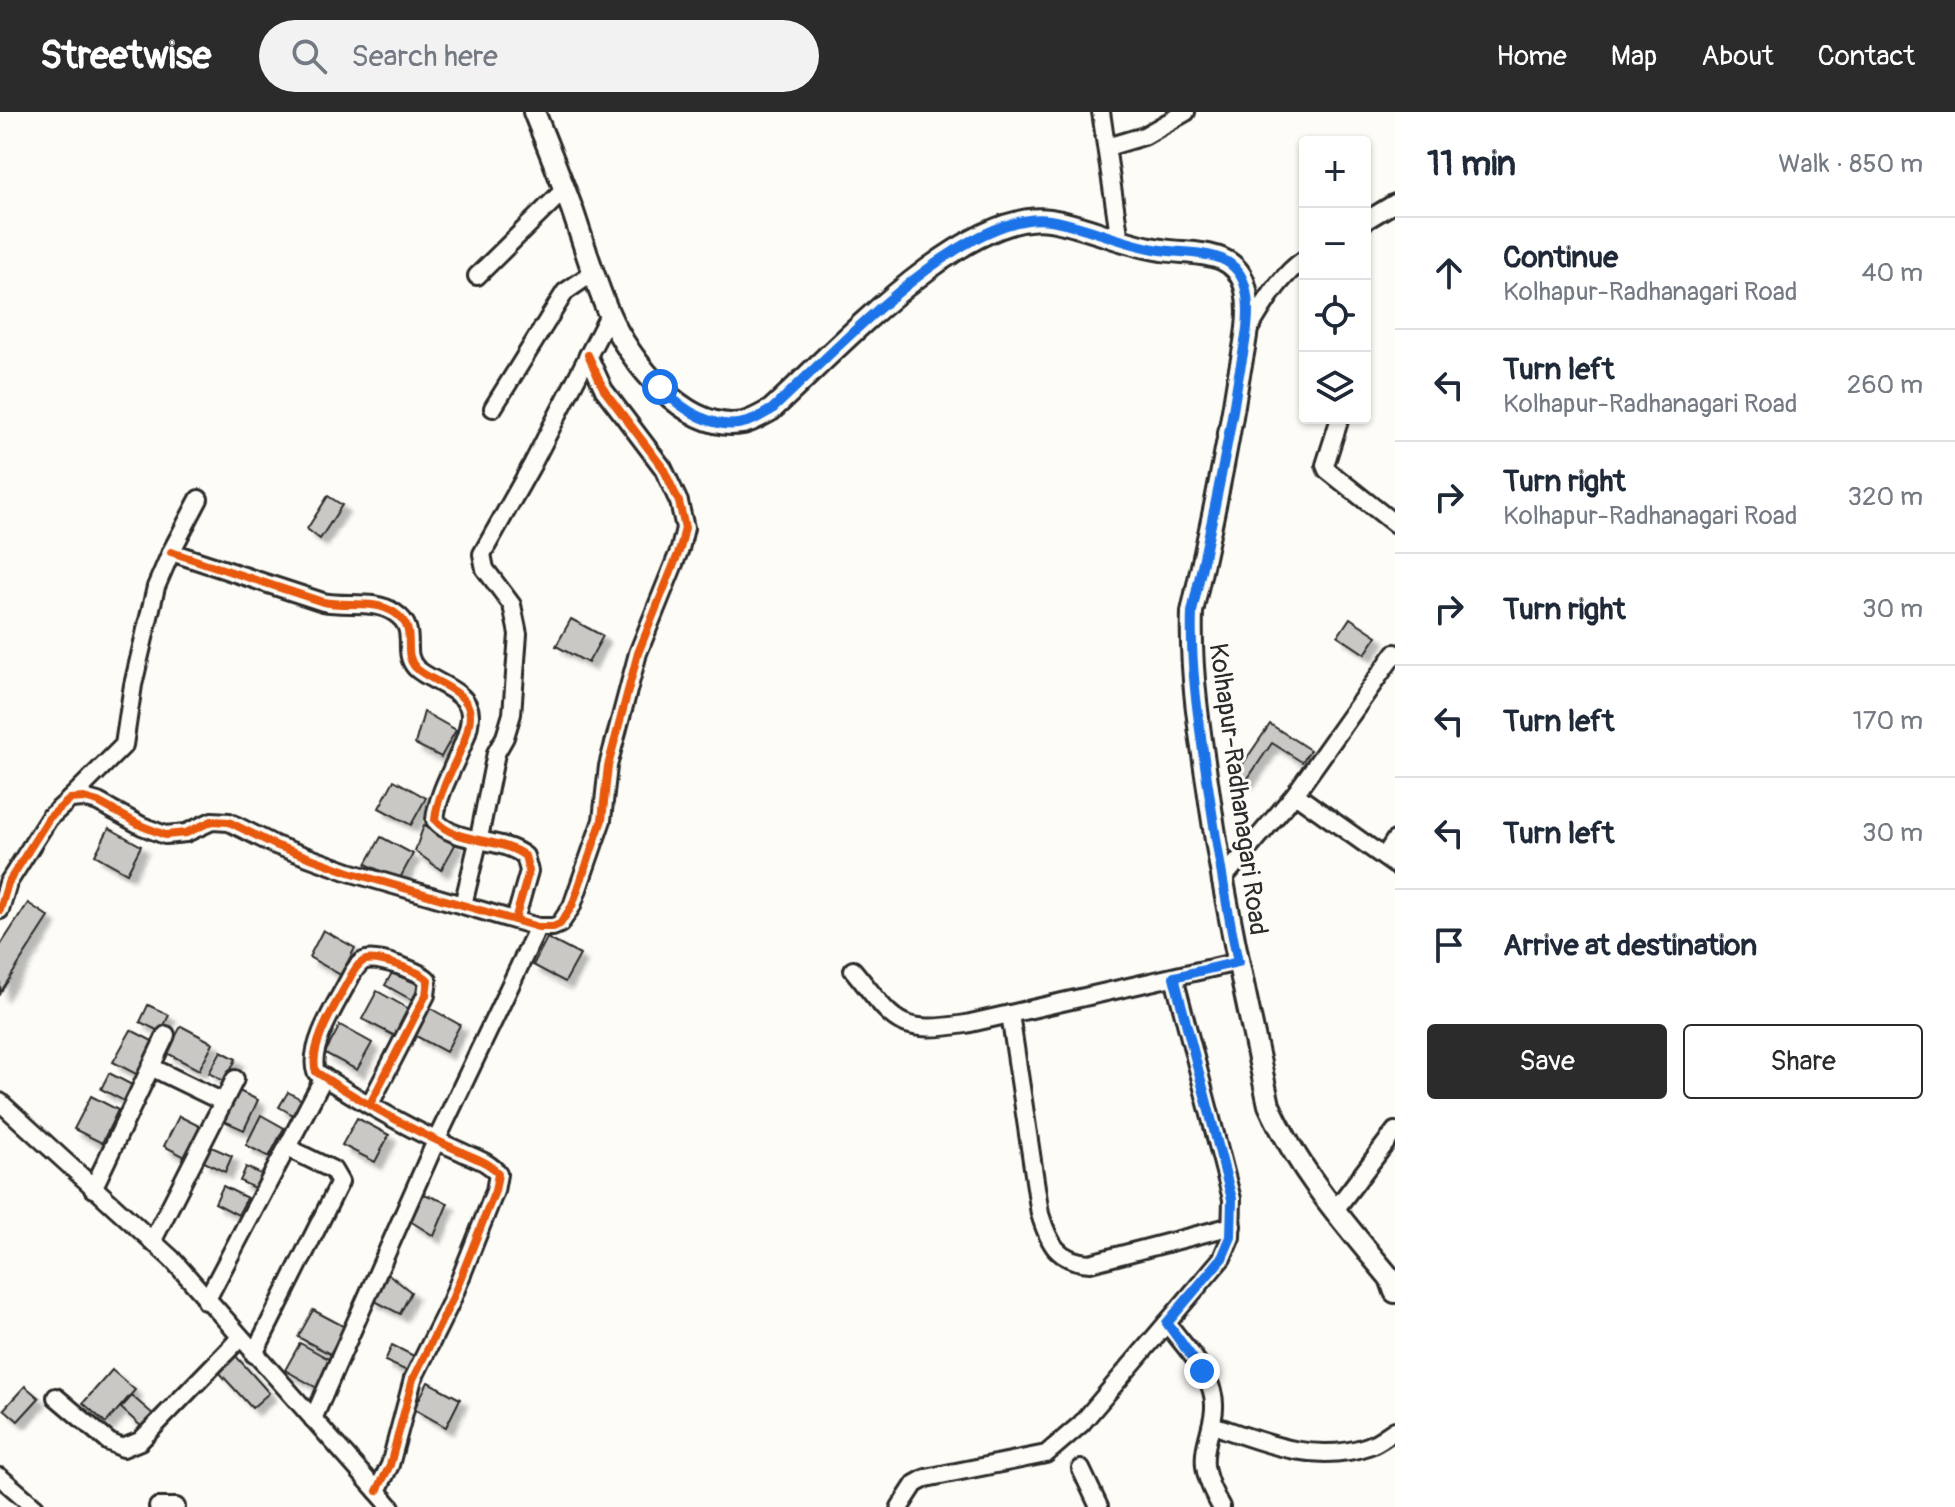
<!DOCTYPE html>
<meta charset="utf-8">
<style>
:root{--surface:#fff;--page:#f2f2f3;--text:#1f2937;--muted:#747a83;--line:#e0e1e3;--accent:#2b2b2b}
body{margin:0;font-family:Pangolin,sans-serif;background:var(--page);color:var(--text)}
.controls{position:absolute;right:24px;top:24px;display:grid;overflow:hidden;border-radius:8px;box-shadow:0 2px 6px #0004}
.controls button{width:72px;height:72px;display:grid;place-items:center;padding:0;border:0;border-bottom:2px solid var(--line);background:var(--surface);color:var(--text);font:40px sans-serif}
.stop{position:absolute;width:24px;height:24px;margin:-18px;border:6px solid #1a73e8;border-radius:50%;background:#fff}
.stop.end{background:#1a73e8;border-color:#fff;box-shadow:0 2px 8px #0008}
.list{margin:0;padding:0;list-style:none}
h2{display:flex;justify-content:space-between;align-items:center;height:104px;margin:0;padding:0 32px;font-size:34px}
h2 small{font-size:26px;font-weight:400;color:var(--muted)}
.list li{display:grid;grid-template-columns:52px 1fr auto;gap:24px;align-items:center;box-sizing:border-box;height:112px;padding:0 32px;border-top:2px solid var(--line)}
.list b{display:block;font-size:30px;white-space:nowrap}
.list p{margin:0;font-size:26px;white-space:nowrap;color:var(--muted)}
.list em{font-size:26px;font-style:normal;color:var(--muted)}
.actions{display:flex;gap:16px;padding:24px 32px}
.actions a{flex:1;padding:18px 0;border:2px solid var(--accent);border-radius:8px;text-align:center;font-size:28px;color:var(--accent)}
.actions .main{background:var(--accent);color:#fff}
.icon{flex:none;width:44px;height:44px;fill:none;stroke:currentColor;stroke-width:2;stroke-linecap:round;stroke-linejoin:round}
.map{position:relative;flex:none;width:1395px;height:1395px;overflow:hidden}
header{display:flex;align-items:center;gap:48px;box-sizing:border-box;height:112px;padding:0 40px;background:var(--accent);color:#fff}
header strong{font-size:38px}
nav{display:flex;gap:44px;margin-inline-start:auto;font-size:28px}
.search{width:560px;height:72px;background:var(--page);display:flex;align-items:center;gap:20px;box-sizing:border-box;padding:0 28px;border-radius:44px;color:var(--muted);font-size:30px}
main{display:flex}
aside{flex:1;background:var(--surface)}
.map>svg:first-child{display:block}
.building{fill:#c9c8c4;stroke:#2b2b2b;stroke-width:2;filter:url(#shadow)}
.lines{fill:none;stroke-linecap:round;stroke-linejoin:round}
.minor-casing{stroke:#2b2b2b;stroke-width:22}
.major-casing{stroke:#2b2b2b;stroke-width:26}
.minor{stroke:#fdfcf7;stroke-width:16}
.major{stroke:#fdfcf7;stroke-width:20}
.cycleway-casing{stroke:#fdfcf7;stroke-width:13}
.cycleway{stroke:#e8590c;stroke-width:8}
.route{stroke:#1a73e8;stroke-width:10}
.labels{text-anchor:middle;stroke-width:6;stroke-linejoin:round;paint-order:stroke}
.street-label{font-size:26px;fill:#2b2b2b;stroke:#fdfcf7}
</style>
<header>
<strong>Streetwise</strong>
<div class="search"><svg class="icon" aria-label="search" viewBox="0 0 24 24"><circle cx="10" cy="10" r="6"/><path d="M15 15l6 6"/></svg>Search here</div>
<nav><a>Home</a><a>Map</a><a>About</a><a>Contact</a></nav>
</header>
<main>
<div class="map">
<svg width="1395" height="1395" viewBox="0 0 1395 1395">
<defs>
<filter id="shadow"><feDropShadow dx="7" dy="7" stdDeviation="2" flood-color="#0004"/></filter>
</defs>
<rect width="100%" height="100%" fill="#fdfcf7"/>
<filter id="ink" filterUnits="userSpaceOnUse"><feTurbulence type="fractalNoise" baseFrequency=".0125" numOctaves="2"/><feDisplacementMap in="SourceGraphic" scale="16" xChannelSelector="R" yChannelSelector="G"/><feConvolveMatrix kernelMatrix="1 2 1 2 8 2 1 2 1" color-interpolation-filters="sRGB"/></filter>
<g filter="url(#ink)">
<g class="building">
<polygon points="328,384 342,393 320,427 307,417"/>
<polygon points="1350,506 1377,524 1365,542 1338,524"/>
<polygon points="571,507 603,524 588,551 556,534"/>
<polygon points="424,600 456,618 441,645 415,632"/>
<polygon points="1270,612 1310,638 1302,650 1272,631 1246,669 1236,662"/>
<polygon points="394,668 426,686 411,713 379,696"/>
<polygon points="424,713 456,731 441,758 415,739"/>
<polygon points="109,716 141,734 127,761 95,743"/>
<polygon points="381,725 413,742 399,768 366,752"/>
<polygon points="28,791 49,805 0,881 0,834"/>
<polygon points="323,818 355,836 341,863 309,845"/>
<polygon points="547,826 580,843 565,870 533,853"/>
<polygon points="392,861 420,873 412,888 385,873"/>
<polygon points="377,879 409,897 395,924 362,907"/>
<polygon points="148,893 169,903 161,920 140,910"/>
<polygon points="428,895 460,913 446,940 414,923"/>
<polygon points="340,913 372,931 357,958 325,941"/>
<polygon points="181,914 213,931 199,958 167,941"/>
<polygon points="131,918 158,932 140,964 113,950"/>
<polygon points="221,939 236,947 225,970 209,961"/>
<polygon points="109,961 132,973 124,989 101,977"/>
<polygon points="237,978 258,988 244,1018 222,1008"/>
<polygon points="288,980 304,989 295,1004 279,995"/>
<polygon points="91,984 118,998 102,1031 74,1017"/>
<polygon points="261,1003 284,1016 269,1045 246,1033"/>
<polygon points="179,1004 203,1016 187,1046 164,1034"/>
<polygon points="357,1006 389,1023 375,1050 342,1033"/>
<polygon points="209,1034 232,1044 225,1060 202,1049"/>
<polygon points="246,1055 263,1063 256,1077 240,1069"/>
<polygon points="223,1074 247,1086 238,1103 215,1091"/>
<polygon points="424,1082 448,1091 434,1124 410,1109"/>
<polygon points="386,1160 411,1180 400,1202 371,1187"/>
<polygon points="313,1198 345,1215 330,1242 298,1225"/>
<polygon points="300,1231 332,1249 317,1276 285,1258"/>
<polygon points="392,1233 414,1244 407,1259 385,1249"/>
<polygon points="235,1243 269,1281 252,1296 218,1259"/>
<polygon points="112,1258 135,1278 106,1311 83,1291"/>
<polygon points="428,1270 460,1287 446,1315 414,1297"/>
<polygon points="25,1274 39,1286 18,1309 4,1297"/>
<polygon points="132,1284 154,1303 143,1316 121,1296"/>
</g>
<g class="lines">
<g class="minor-casing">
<g id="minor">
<polyline points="1101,0 1120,129"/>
<polyline points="1107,35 1144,24 1186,0"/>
<polyline points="1365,109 1395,91"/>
<polyline points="477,164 565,77"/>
<path d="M 1247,220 C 1263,195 1279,164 1305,147"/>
<polyline points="493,296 565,180 594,160"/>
<polyline points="1340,306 1325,353 1327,358 1395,412"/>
<path d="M 171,440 L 323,490 C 346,495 375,487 395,501 C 420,518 400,539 416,556 C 430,570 470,578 470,603 C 470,633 438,672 435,708 C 456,733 499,724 525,744 L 529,759 L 515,808"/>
<polyline points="1295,682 1395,753"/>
<polyline points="70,687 124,633 133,573 156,475 171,440 199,387"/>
<polyline points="1384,745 1395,728"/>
<polyline points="1221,769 1295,682 1395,541"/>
<polyline points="463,793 479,726 496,641 505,625 512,602 518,522 512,493 485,457 482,442 532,353 609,203"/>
<polyline points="0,798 8,771 49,706 70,687 84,686 98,690 142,714 165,723 186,721 212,709 229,710 275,733 349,760 538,815 553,815 560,812 572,794 602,708 608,654 638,541 680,437 685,416 679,390 663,356 604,278 588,243"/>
<path d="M 853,858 C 895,909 895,923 966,912 L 1238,850"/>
<path d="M 1010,902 L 1040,1102 C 1049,1131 1057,1149 1090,1151 L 1232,1114"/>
<polyline points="151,955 223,990"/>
<polyline points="0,990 172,1147 391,1395"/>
<path d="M 370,992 L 426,883 L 428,868 C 420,859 379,845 366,848 C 359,850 356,856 352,862 C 340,886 307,934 316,960 C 362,990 411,1018 462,1040 C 474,1046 490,1050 498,1062 L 495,1079 L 451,1190 L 413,1267 L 390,1353 L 377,1379"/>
<polyline points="93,1077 166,923"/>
<polyline points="1335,1098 1395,1019"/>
<polyline points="152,1130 235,967"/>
<polyline points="206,1189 324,965"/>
<path d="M 1167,1211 C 1182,1232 1205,1254 1212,1279 C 1220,1306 1202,1328 1205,1354 C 1207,1369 1214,1382 1221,1395"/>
<polyline points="254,1242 340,1070 333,1058 288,1036"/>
<polyline points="56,1285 109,1330 123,1336 140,1329 240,1226"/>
<polyline points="313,1307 436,1029 538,815"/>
<path d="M 1213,1313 C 1262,1330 1315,1353 1368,1334 C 1378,1331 1387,1323 1395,1318"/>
<polyline points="1081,1357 1099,1395"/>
<polyline points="0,1365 35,1395"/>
<polyline points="158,1395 176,1395"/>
<polyline points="900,1395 915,1372 926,1366 1046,1342 1081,1312 1222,1146 1231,1125 1232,1087 1174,865"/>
</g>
</g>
<g class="major-casing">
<path id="major" d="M 534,0 C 547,32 560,65 572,97 C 584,132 594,168 609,202 C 629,248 685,321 743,311 C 752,309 762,303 771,298 C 831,244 964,96 1050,108 C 1088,114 1123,133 1162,138 C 1195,143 1237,136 1246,178 C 1252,206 1243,240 1238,268 C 1226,346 1209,423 1192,500 C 1190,559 1199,617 1208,676 C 1223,783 1246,887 1269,993 C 1298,1058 1345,1112 1390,1166 L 1395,1180"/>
</g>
<use href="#minor" class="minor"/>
<use href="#major" class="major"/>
<g class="cycleway-casing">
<g id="cycleway">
<path d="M 171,440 L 323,490 C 346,495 375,487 395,501 C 420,518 400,539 416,556 C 430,570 470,578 470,603 C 470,633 438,672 435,708 C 456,733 499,724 525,744 L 529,759 L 515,808"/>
<polyline points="0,798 8,771 49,706 70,687 84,686 98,690 142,714 165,723 186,721 212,709 229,710 275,733 349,760 538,815 553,815 560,812 572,794 602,708 608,654 638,541 680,437 685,416 679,390 663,356 604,278 588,243"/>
<path d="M 370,992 L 426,883 L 428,868 C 420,859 379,845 366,848 C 359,850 356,856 352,862 C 340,886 307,934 316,960 C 362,990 411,1018 462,1040 C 474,1046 490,1050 498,1062 L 495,1079 L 451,1190 L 413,1267 L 390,1353 L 377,1379"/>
</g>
</g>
<use href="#cycleway" class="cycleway"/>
</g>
</g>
<g class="lines" filter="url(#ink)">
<path class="route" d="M 660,275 C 681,297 715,320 747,310 C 755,308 763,302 771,298 C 831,244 964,96 1050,108 C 1088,114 1123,133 1161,138 C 1195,143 1237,136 1246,178 C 1252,206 1243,240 1238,268 C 1226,346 1209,423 1192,500 C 1190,556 1199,611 1207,667 C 1216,728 1225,789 1238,850 L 1174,865 L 1232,1087 L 1231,1125 L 1222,1146 L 1167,1211 L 1202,1259"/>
</g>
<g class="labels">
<g class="street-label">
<text transform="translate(1239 677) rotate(82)" y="9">Kolhapur-Radhanagari Road</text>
</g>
</g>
</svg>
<div class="controls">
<button>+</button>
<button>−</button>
<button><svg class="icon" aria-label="locate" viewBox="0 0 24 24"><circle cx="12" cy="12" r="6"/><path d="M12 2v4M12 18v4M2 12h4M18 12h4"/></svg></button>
<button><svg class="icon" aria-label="layers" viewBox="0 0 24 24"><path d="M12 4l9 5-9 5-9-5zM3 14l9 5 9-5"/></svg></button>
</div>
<div class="stop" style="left:660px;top:275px"></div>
<div class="stop end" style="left:1202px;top:1259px"></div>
</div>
<aside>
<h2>11 min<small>Walk · 850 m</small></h2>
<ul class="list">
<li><svg class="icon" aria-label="ahead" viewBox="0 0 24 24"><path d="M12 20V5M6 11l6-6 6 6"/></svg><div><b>Continue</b><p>Kolhapur-Radhanagari Road</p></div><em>40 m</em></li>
<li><svg class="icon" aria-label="left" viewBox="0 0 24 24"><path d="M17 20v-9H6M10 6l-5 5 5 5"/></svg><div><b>Turn left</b><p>Kolhapur-Radhanagari Road</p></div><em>260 m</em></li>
<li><svg class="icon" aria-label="right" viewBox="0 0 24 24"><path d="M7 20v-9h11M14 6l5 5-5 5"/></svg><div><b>Turn right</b><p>Kolhapur-Radhanagari Road</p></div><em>320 m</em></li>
<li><svg class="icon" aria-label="right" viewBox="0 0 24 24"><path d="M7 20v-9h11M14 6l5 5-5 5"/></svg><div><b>Turn right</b></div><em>30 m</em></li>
<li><svg class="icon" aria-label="left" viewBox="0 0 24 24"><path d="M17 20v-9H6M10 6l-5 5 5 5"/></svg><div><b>Turn left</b></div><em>170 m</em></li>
<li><svg class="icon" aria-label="left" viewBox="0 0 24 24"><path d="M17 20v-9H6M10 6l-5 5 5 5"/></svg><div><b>Turn left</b></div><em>30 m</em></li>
<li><svg class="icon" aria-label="arrive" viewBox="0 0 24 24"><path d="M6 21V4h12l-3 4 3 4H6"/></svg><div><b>Arrive at destination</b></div></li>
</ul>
<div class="actions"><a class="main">Save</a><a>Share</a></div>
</aside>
</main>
